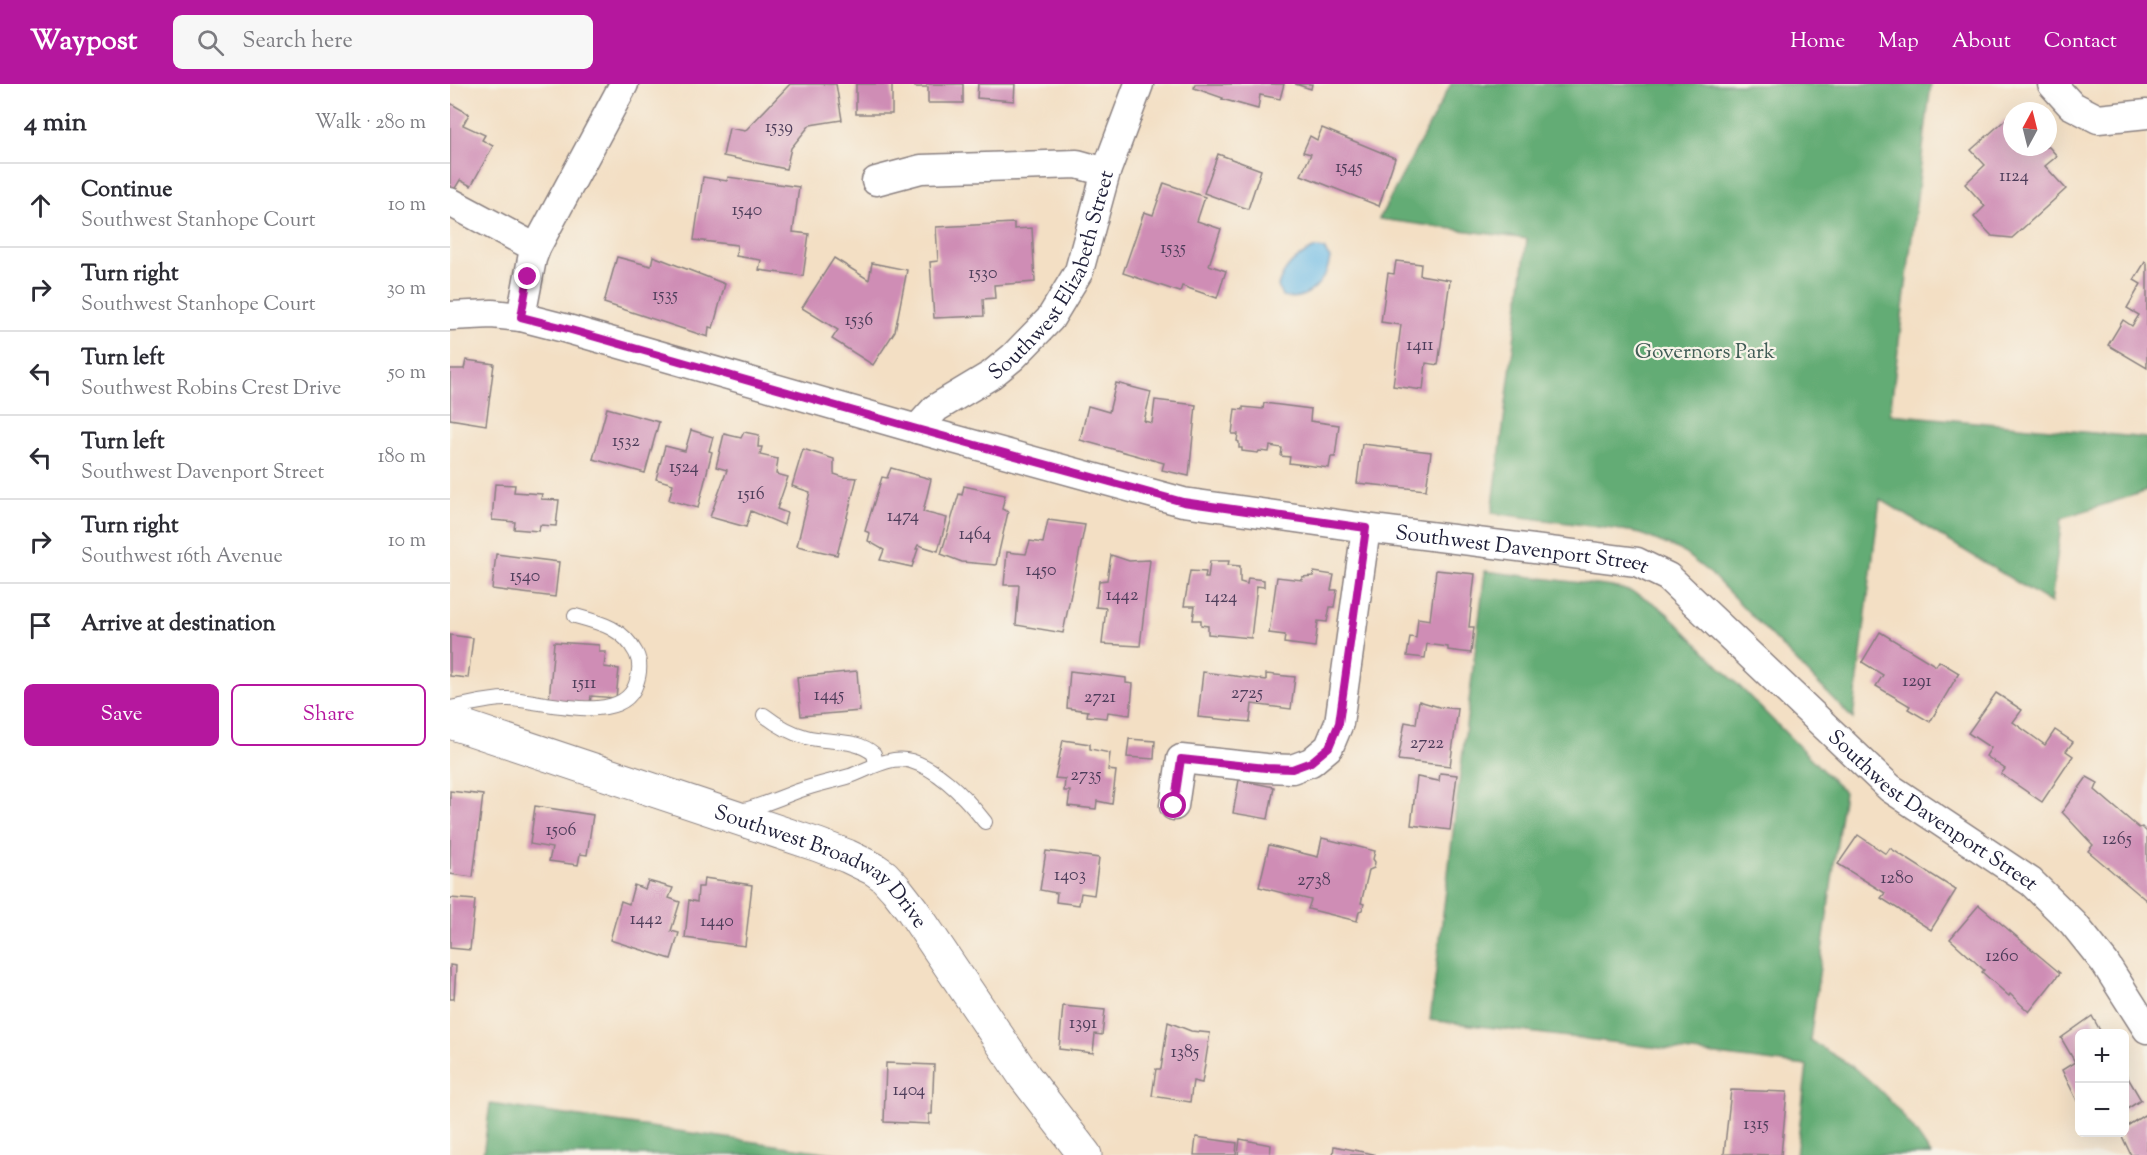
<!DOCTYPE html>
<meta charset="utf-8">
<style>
:root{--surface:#fff;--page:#f7f7f7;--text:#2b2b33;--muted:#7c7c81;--line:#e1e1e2;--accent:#b5179e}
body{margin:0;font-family:"Sorts Mill Goudy",serif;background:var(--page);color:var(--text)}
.controls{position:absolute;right:18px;bottom:18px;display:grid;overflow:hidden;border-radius:9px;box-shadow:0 6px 24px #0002}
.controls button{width:54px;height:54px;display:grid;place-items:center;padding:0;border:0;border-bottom:2px solid var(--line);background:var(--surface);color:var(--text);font:30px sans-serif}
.compass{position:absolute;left:1553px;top:18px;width:54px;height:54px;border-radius:50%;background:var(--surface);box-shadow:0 6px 24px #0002;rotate:7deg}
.stop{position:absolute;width:18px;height:18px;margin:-14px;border:4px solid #b5179e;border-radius:50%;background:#fff}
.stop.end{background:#b5179e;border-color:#fff;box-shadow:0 2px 6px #0008}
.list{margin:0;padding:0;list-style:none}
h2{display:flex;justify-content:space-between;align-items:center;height:78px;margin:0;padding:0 24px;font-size:26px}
h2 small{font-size:20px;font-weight:400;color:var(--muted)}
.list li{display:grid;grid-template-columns:39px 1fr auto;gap:18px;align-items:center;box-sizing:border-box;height:84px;padding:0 24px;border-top:2px solid var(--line)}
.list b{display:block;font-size:22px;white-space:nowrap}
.list p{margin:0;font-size:20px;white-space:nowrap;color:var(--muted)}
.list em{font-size:20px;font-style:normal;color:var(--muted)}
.actions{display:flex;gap:12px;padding:18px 24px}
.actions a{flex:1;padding:14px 0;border:2px solid var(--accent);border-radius:9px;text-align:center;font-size:21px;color:var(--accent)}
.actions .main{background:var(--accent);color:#fff}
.icon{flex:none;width:33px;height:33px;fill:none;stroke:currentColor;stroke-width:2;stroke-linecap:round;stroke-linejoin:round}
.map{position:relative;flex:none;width:1697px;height:1071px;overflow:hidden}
header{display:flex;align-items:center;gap:36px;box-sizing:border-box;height:84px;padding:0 30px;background:var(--accent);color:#fff}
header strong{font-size:28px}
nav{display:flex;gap:33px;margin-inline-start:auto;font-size:21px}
.search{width:420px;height:54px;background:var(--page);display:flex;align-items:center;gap:15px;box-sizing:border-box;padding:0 21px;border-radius:9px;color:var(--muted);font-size:22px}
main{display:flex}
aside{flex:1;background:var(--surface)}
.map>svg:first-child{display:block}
.forest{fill:#64ac74;stroke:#436758;stroke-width:1.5}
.water{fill:#6cbbe7;stroke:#476e91;stroke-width:1.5}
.building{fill:#cf8db5}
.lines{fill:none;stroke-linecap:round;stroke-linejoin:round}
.lane-casing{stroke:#8a8080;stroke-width:16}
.street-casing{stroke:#8a8080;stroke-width:31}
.secondary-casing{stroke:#8a8080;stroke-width:35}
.lane{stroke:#fff;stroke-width:14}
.street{stroke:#fff;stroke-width:28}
.secondary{stroke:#fff;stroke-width:33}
.route{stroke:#b5179e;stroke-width:8}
.labels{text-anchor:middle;stroke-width:4.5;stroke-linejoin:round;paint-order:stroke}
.number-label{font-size:18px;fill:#4d3d5a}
.street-label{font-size:21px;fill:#22223b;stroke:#f7f3e8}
.park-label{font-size:21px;fill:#415c56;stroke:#f7f3e8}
</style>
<header>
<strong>Waypost</strong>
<div class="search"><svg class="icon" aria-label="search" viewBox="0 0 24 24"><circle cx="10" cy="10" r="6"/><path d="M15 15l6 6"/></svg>Search here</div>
<nav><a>Home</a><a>Map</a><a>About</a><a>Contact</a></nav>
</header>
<main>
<aside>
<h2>4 min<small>Walk · 280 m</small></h2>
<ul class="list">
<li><svg class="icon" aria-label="ahead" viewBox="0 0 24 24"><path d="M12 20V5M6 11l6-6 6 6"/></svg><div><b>Continue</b><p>Southwest Stanhope Court</p></div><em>10 m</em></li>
<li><svg class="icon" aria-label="right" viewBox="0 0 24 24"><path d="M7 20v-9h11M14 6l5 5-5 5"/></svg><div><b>Turn right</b><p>Southwest Stanhope Court</p></div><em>30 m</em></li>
<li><svg class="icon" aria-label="left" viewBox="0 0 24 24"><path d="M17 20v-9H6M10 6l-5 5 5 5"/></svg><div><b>Turn left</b><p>Southwest Robins Crest Drive</p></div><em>50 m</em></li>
<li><svg class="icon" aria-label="left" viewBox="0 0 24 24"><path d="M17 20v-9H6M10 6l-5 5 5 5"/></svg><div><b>Turn left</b><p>Southwest Davenport Street</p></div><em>180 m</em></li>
<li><svg class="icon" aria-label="right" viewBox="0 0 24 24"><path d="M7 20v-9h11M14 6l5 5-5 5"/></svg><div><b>Turn right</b><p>Southwest 16th Avenue</p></div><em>10 m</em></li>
<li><svg class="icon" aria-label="arrive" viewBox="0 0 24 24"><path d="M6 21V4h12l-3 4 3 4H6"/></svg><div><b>Arrive at destination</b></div></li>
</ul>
<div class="actions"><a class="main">Save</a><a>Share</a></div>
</aside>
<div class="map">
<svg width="1697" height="1071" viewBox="0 0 1697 1071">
<rect width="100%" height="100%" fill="#f7f3e8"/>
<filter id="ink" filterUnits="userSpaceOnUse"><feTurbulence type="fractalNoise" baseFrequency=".0167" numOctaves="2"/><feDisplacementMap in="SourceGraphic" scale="12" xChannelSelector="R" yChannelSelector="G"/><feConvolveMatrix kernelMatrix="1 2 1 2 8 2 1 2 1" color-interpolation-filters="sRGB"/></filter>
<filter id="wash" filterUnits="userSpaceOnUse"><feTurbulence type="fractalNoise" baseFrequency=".008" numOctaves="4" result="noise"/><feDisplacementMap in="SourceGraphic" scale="24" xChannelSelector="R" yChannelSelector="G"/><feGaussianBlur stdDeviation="1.35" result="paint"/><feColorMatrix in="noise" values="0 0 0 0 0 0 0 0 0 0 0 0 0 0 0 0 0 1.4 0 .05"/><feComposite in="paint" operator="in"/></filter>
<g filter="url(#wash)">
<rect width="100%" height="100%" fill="#f3dfc4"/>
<g class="forest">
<polygon points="1001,0 1481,0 1440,330 1697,354 1697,407 1612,434 1601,519 1430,415 1403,635 1261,490 1230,466 1186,448 1042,429 1077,155 929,135"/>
<path d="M 1035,487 L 1163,503 C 1184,507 1201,515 1218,530 L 1394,708 L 1360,956 C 1374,966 1390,974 1404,984 C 1435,1007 1460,1038 1481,1071 L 1346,1071 L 1357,982 L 980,936 Z"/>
<polygon points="40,1020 395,1071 33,1071"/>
</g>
<path class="water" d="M 866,164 L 874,165 L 880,174 C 877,197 856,220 832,212 L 828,202 C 834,183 848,171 866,164 Z"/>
<g id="blocks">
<g class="building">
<polygon points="340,0 386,0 392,36 360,41 341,64 336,85 273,72 279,44 295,47"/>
<rect x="406" y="0" width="36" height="30"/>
<polygon points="465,0 513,0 513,19 478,19 478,3 465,3"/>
<polygon points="528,0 565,0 564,17 527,14"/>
<polygon points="745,0 834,0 830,15 810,11 808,25 772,15 773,14 744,4"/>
<polygon points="845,0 862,0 861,5"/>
<polygon points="0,19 19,30 13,41 35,51 32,56 43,62 21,102 10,96 4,106 0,104"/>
<polygon points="1555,36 1562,44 1562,63 1579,63 1581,65 1584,63 1599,63 1607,72 1595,82 1616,105 1562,154 1542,152 1524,133 1535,122 1515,100 1535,81 1521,66"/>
<polygon points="872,44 945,74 929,122 851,91 861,70 853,68 860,52 867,56"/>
<polygon points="768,70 811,86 798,125 754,109"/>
<polygon points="253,93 277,97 278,93 349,103 343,148 359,150 353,192 309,186 311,176 286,172 287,161 244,156"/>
<polygon points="714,99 755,113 747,137 771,145 759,181 776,187 767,214 732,202 730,208 673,189 694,128 703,131"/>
<polygon points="564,139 564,145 582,144 585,198 544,201 545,214 533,215 534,232 484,234 480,178 488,177 486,143"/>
<polygon points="203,172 275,200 263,244 259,243 258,253 154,219 167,173 201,182"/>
<polygon points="384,174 419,196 422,179 457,186 445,247 423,281 382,255 388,246 352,224"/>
<polygon points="946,177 971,180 970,191 1000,196 988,281 976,279 973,306 943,302 951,241 931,238 938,189 944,190"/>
<polygon points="1695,178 1697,179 1697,284 1658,261 1673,236 1682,242 1689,231 1677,224 1691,200 1684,196"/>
<polygon points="16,276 44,280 36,341 0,335 0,285 14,285"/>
<polygon points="666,299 701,308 694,337 702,339 705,316 746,321 739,392 712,386 714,379 630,356 638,322 659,328"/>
<polygon points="814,319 861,325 860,337 889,341 885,373 881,373 879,384 839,379 840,373 831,372 832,364 820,362 819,368 809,367 808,369 792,367 792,364 789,364 789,358 787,357 788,350 782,350 785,325 793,326 793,323 813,325"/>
<polygon points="157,324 209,338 195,389 143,375"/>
<polygon points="241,346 263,353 259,367 262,368 248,424 219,416 223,400 206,395 215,362 235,367"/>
<polygon points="294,348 309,351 308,363 312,363 310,371 328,375 326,390 338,393 327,425 337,429 334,441 301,427 296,443 260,433 277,386 266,383 274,350 291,354"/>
<polygon points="912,360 981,368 976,406 907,399"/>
<polygon points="353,365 384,375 384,390 393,393 407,394 387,471 347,462 360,408 342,402"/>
<polygon points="441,384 481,395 473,428 497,434 488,467 468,461 466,465 468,465 462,483 430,476 434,466 418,457 420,449 415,447 432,393 437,394"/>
<polygon points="45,400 65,401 64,408 92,410 91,415 109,416 106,442 90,441 89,447 64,445 65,438 42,436"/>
<polygon points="514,402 555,411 552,425 558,428 546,481 512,478 491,470 509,410 512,411"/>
<polygon points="598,436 635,441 613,549 566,541 569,501 554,501 557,468 576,470 580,457 593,459"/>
<polygon points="46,470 109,478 105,513 42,505"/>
<polygon points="661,471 679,477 700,476 690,562 652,560 656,524 646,523 649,497 657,496"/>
<polygon points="760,477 779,477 778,481 790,482 790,498 797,500 798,494 814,496 814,503 807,502 801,554 758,550 758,542 751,541 751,536 743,536 745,522 734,522 740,487 756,488 755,494 758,494"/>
<polygon points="986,486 1025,490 1019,543 1024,543 1021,569 998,566 998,563 977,560 975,574 957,572 960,553 966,554 968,534 980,536"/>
<polygon points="864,488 884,491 881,506 887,506 884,523 880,523 877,538 868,537 865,563 834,559 835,551 819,549 827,493 852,496 852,493 863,492"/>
<polygon points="1430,548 1486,582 1489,577 1509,589 1480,638 1458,625 1460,622 1426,602 1433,591 1412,578"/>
<polygon points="0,551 23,554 18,594 0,592"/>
<polygon points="104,558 149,561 149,568 156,568 154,583 169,585 166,614 141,612 140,620 99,617"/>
<polygon points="407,587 410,627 351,632 347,593"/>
<polygon points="620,587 676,594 676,599 683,600 680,631 658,628 657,634 637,632 638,627 617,624"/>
<polygon points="753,588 816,596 816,590 845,593 841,625 802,620 800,638 748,633"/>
<polygon points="1546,609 1572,626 1563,638 1595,661 1605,646 1623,658 1616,667 1623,672 1592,718 1551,690 1555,685 1536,672 1541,664 1518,649"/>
<polygon points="969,617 989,623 1008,625 1000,682 948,676 955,638 966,640"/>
<polygon points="679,655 705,657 704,675 677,673"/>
<polygon points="613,656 640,660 640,665 660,669 658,686 666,687 662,720 647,717 646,725 618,722 620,707 614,707 615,695 605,694"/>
<polygon points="990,689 1007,691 1000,746 961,741 967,693 989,697"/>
<polygon points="1637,693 1648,699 1645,706 1689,744 1692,743 1697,748 1697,817 1638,767 1643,761 1612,728"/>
<polygon points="789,696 824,703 818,735 783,729"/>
<polygon points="0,707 33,711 23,793 0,790"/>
<polygon points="85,722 143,731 137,771 130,770 128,781 99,777 102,764 80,760"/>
<polygon points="1408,751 1436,770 1440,764 1506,806 1481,846 1431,814 1435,809 1388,780"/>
<polygon points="872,754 925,767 923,775 925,778 924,784 919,786 911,819 914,820 912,826 909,827 907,837 858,825 861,816 809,803 819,761 868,773"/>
<polygon points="596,767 649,774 644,811 631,809 629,821 606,818 607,809 590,806"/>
<polygon points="254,794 302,801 295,862 235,854 239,816 247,818 248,803 253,803"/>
<polygon points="198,797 223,804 219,814 230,818 221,847 229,849 221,875 160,856 171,817 179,820 184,801 195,805"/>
<polygon points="0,814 25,816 20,866 0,864"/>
<polygon points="1529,821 1610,889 1579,928 1560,910 1559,912 1532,888 1534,886 1500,855"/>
<polygon points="0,881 6,882 4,915 0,915"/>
<polygon points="613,922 655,926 652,951 645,950 643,969 609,965"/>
<polygon points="1642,932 1652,950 1630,950 1630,1023 1612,986 1625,978 1611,954"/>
<polygon points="718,938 741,947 760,949 752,999 743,997 740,1018 702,1012 706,985 711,985"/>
<polygon points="436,979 484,981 482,1030 479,1030 479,1040 434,1038"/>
<polygon points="1674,987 1691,1016 1674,1027"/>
<polygon points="1281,1006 1337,1008 1331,1071 1274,1070"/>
<polygon points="1694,1031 1697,1035 1697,1071 1681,1071 1670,1048 1674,1048 1674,1044"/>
<polygon points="746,1053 787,1059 786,1071 744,1071"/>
<polygon points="790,1055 821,1061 820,1071 788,1071"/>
<polygon points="884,1062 924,1070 924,1071 883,1071"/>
</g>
</g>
</g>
<g filter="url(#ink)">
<use href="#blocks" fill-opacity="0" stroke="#8a8080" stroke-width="1.5"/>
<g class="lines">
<g class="lane-casing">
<g id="lane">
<path d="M 0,624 C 19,621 40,614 59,615 C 92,616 172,643 186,600 C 190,589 191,579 186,569 C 173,544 151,539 125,532"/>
<path d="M 314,631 C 327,641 340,649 356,653 C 378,659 406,654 424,670 L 426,680"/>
<path d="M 291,727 C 312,722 331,713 351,706 C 367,700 384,697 400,692 C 420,685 439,671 461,677 C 491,686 517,715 535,738"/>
</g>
</g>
<g class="street-casing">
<g id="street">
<polyline points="1602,0 1621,21 1648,35 1697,30"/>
<polyline points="426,97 471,85 627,80 656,88"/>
<polyline points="0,118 86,164"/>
<path id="s1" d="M 0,232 L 42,230 L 71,233 L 114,244 L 467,345 L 733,418 L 916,444 L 1187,478 L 1218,493 L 1440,704 L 1581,798 L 1623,839 L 1655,879 L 1697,945"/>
<polyline points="71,233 82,175 86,164 174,0"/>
<path id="s2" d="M 467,345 L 486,324 L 541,291 L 563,273 L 600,235 L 629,187 L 656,88 L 689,0"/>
<polyline points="724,722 731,675 816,684 842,685 861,678 879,663 889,639 916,444"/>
</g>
</g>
<g class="secondary-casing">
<g id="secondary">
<path id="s3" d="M 0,638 L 368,761 L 397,772 L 424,785 L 434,792 L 446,805 L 463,827 L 575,993 L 635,1071"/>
</g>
</g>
<use href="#lane" class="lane"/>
<use href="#street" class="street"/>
<use href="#secondary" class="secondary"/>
</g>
</g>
<g class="lines" filter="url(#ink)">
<polyline class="route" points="78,193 71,233 114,244 467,345 733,418 916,444 889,639 879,663 861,678 842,685 816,684 731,675 724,722"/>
</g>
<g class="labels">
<g class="number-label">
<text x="329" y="48">1539</text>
<text x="899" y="88">1545</text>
<text x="1564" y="97">1124</text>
<text x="297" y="131">1540</text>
<text x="723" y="169">1535</text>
<text x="533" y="194">1530</text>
<text x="215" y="216">1535</text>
<text x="409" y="241">1536</text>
<text x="970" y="266">1411</text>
<text x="176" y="362">1532</text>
<text x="234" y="388">1524</text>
<text x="301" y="415">1516</text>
<text x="453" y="437">1474</text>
<text x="525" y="455">1464</text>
<text x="591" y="491">1450</text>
<text x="75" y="497">1540</text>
<text x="672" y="516">1442</text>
<text x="771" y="518">1424</text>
<text x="1467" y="602">1291</text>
<text x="134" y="604">1511</text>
<text x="797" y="614">2725</text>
<text x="379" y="616">1445</text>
<text x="650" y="618">2721</text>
<text x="977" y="664">2722</text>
<text x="636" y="696">2735</text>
<text x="111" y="751">1506</text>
<text x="1667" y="760">1265</text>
<text x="620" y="796">1403</text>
<text x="1447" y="799">1280</text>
<text x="864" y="801">2738</text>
<text x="196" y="840">1442</text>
<text x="267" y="842">1440</text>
<text x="1552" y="877">1260</text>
<text x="633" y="944">1391</text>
<text x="735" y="973">1385</text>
<text x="459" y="1011">1404</text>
<text x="1306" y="1045">1315</text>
</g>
<g class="street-label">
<text dy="7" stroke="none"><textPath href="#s2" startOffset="213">Southwest Elizabeth Street</textPath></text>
<text dy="7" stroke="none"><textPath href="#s1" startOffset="1101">Southwest Davenport Street</textPath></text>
<text dy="7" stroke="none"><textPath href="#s1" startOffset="1605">Southwest Davenport Street</textPath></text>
<text dy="7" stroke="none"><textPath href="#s3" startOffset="402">Southwest Broadway Drive</textPath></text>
</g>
<g class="park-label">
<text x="1255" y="274">Governors Park</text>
</g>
</g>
</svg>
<div class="controls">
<button>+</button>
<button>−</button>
</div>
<svg class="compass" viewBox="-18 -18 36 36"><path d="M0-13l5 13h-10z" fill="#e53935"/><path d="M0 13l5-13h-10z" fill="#7c7c81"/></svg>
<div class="stop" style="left:724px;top:722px"></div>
<div class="stop end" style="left:78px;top:193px"></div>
</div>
</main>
